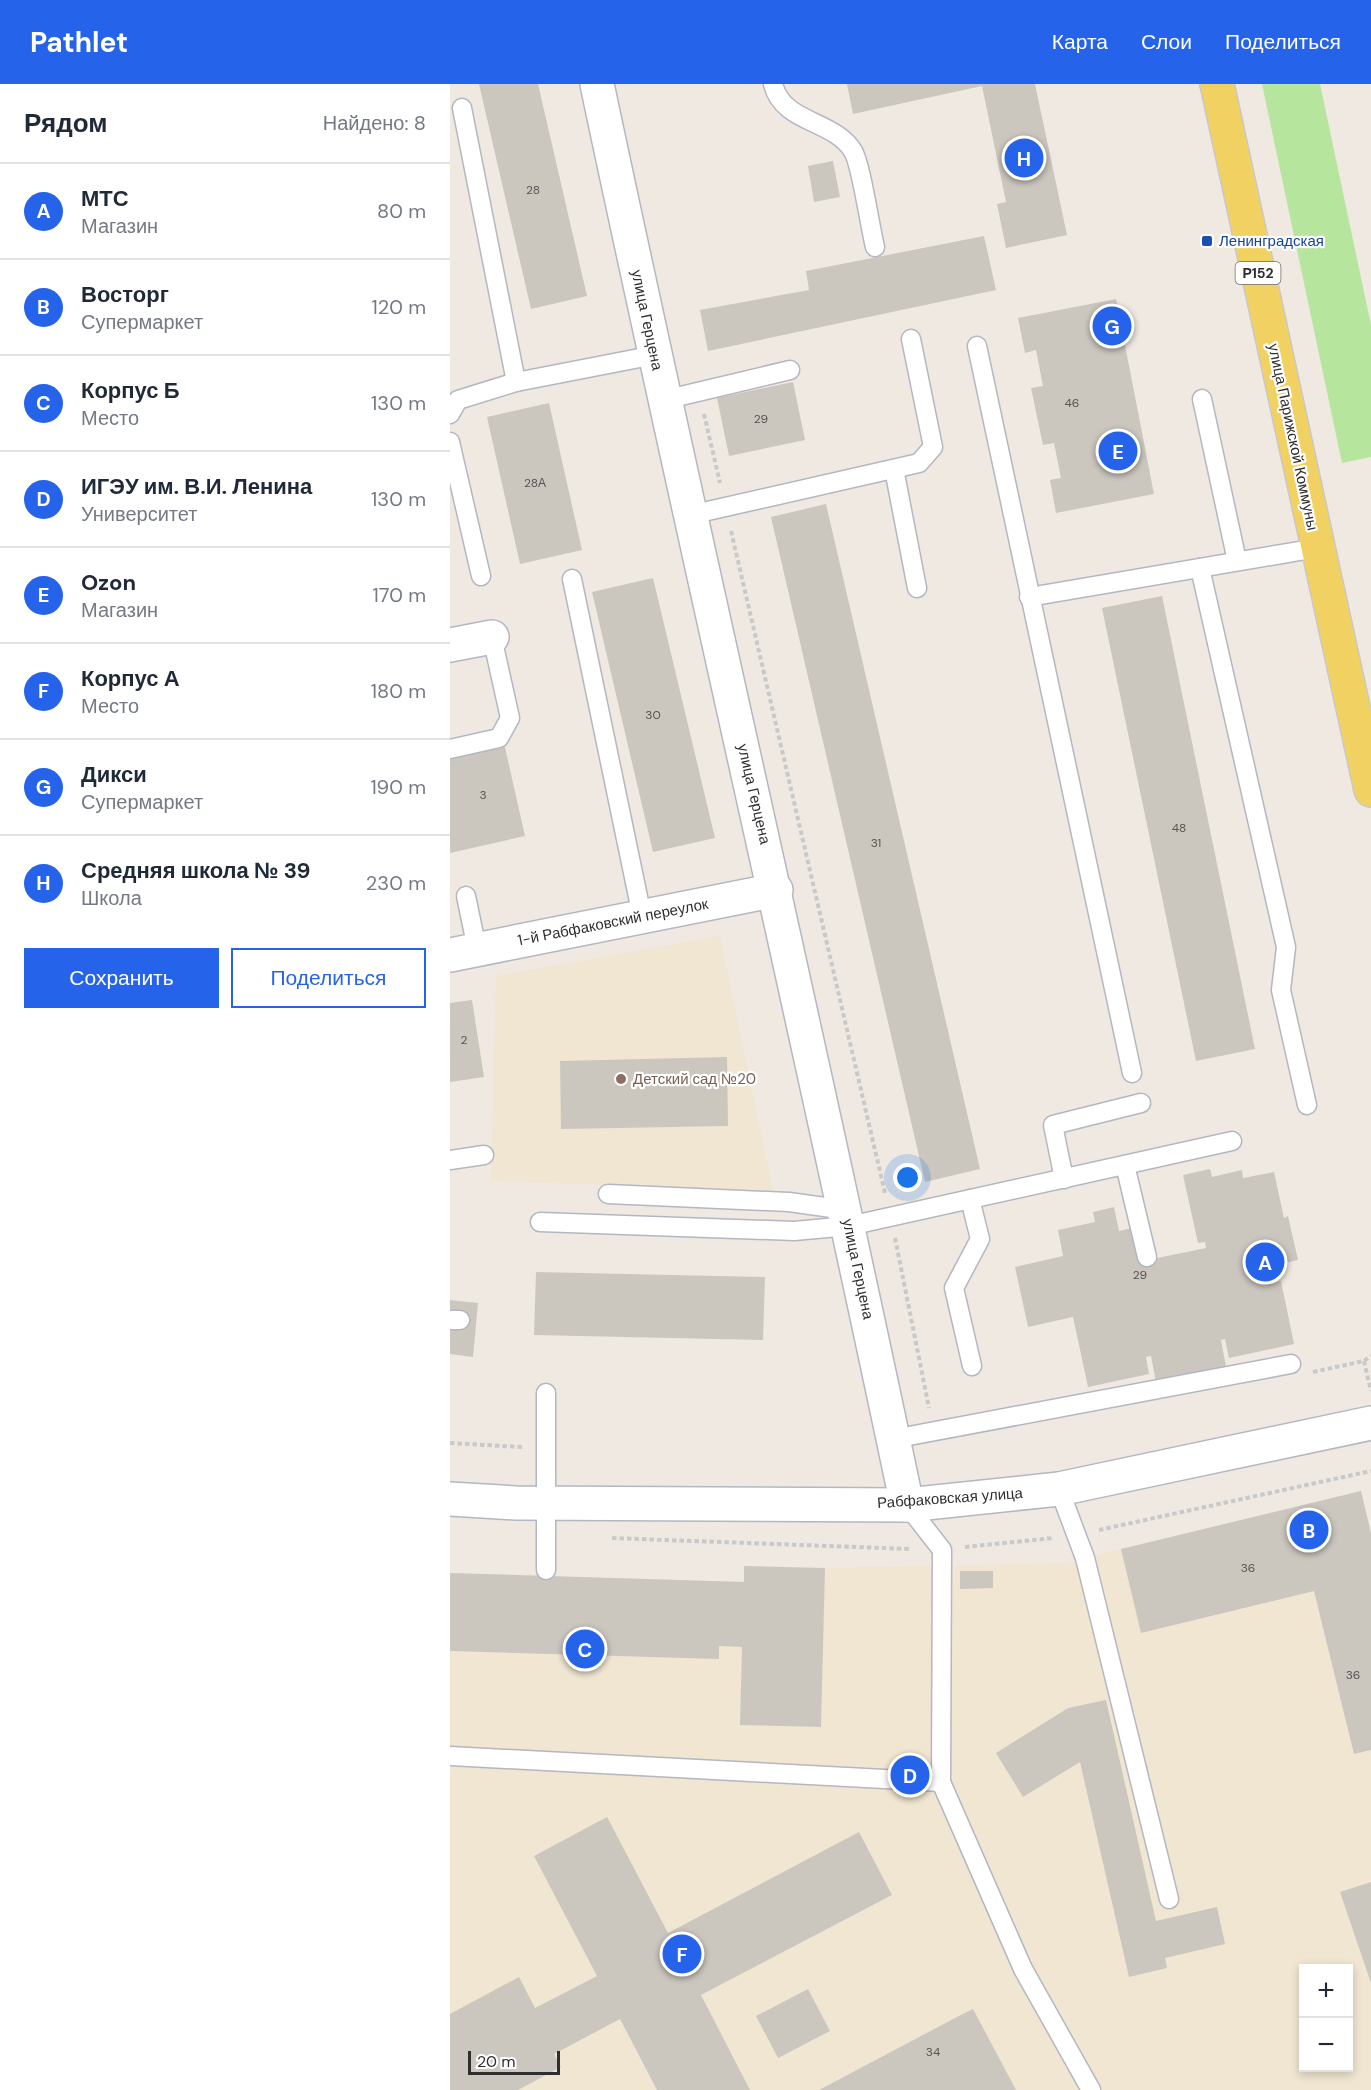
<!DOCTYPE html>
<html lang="ru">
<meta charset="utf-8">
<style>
:root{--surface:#fff;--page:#f2f2f3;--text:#1f2937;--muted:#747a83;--line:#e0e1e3;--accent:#2563eb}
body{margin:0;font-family:"DM Sans",sans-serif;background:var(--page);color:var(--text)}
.controls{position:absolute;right:18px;bottom:18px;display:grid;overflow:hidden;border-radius:0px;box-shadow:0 3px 9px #0003}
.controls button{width:54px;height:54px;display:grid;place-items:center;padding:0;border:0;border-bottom:2px solid var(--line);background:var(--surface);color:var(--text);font:30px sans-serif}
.scale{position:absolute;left:18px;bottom:15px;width:92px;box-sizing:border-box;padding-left:6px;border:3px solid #2e2e2e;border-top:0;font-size:16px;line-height:21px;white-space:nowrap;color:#2e2e2e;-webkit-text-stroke:4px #fff;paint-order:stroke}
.you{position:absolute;left:458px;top:1094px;width:21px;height:21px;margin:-15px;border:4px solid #fff;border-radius:50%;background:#1a73e8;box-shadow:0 0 0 9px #1a73e833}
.badge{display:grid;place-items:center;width:39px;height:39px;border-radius:50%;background:var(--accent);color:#fff;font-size:20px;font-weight:700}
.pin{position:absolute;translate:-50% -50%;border:3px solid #fff;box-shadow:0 2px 6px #0006}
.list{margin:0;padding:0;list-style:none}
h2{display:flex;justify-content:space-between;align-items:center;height:78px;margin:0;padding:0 24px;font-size:26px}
h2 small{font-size:20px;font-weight:400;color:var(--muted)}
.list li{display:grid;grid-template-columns:39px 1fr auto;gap:18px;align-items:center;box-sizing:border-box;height:96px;padding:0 24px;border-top:2px solid var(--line)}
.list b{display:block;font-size:22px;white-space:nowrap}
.list p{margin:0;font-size:20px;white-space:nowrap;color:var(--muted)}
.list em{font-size:20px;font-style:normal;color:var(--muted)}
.actions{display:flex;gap:12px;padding:18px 24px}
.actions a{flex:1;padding:14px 0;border:2px solid var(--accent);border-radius:0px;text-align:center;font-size:21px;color:var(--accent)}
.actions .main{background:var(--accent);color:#fff}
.map{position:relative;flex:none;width:921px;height:2006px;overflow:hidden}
header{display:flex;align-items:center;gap:36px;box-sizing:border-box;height:84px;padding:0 30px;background:var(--accent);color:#fff}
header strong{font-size:28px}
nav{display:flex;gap:33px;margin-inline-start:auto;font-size:21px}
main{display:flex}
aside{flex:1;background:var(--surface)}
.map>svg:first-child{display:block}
.education{fill:#f0e6d1;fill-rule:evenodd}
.green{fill:#b6e59e}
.building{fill:#cbc7bf}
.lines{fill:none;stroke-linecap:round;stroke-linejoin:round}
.service-casing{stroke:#b4b7c1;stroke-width:21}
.minor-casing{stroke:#b4b7c1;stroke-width:36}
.secondary-casing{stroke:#b4b7c1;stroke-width:36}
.primary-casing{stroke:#c9c9c9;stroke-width:36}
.path{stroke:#c9c9c9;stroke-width:4;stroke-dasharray:4.5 3;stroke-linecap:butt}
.service{stroke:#fff;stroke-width:18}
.minor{stroke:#fff;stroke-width:33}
.secondary{stroke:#fff;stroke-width:33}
.primary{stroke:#f2d163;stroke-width:33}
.transit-dot{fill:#1a4fb4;stroke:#fff;stroke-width:2}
.education-dot{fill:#8d6e63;stroke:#fff;stroke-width:2}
.labels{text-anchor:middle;stroke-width:4.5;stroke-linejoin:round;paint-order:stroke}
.number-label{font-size:12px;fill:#555452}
.shield{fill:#fff;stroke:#6d6d6d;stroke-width:1.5}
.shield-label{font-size:14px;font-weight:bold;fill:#2e2e2e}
.transit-label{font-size:15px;fill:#164399;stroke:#fff;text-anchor:start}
.street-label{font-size:15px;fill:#2e2e2e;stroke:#fff}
.education-label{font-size:15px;fill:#785e54;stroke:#fff;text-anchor:start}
</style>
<header>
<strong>Pathlet</strong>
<nav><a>Карта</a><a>Слои</a><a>Поделиться</a></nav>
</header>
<main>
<aside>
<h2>Рядом<small>Найдено: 8</small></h2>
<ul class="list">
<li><span class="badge">A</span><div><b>МТС</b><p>Магазин</p></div><em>80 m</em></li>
<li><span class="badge">B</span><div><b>Восторг</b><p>Супермаркет</p></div><em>120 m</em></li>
<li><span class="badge">C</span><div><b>Корпус Б</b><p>Место</p></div><em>130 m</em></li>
<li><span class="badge">D</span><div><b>ИГЭУ им. В.И. Ленина</b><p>Университет</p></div><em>130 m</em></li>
<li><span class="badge">E</span><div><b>Ozon</b><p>Магазин</p></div><em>170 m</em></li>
<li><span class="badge">F</span><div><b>Корпус А</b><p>Место</p></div><em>180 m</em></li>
<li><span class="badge">G</span><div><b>Дикси</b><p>Супермаркет</p></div><em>190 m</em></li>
<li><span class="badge">H</span><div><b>Средняя школа № 39</b><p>Школа</p></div><em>230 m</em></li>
</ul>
<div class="actions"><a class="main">Сохранить</a><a>Поделиться</a></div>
</aside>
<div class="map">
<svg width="921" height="2006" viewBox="0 0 921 2006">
<rect width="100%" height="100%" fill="#efe9e1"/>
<g class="education">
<polygon points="270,852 323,1107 41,1097 46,892"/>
<path d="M 911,1407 L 921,1449 L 921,2006 L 0,2006 L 0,1489 L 294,1498 L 294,1482 L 375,1484 L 614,1479 ZM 854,1884 L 898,1884 L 898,1984 L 854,1984 Z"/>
</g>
<polygon class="green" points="812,0 870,0 921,241 921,373 892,379"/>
<g class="building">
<polygon points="29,0 88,0 137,212 81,225"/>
<polygon points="397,0 585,0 617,151 556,164 547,120 556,118 532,2 403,30"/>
<polygon points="383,77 390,113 364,118 358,82"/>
<polygon points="534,152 546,206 258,267 250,226 359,206 356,187"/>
<polygon points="666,215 704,410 606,429 600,396 611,394 604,359 593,361 581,304 593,302 586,266 575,269 568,234"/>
<polygon points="343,298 355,356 279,372 267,314"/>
<polygon points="99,319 132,466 70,480 37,333"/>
<polygon points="376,420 530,1085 475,1098 321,433"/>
<polygon points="203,494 265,754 203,768 142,508"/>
<polygon points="712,512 805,965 746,977 652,524"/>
<polygon points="54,659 75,752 0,769 0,670"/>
<polygon points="22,916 34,993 0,998 0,919"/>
<polygon points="277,973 278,1042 111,1045 110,977"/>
<polygon points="760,1085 762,1093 792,1086 793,1094 824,1088 834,1134 838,1132 848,1176 813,1184 816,1200 831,1197 844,1260 779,1274 775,1255 771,1256 776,1283 706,1298 701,1272 696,1273 699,1290 638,1303 623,1233 578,1243 565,1183 613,1172 608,1146 645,1138 643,1128 664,1123 669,1147 686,1143 693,1177 756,1164 755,1158 748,1159 733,1091"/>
<polygon points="86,1188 315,1193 313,1256 84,1251"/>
<polygon points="0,1216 28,1219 23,1273 0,1270"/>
<polygon points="911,1407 921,1449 921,1666 904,1670 864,1507 691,1549 671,1465"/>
<polygon points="294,1482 375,1484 371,1643 290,1641 292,1563 269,1562 269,1575 0,1567 0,1489 294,1498"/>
<polygon points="510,1487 543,1487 543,1504 510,1505"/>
<polygon points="656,1616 706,1837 767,1823 775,1860 715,1874 717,1884 679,1893 630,1678 573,1713 546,1669 618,1624"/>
<polygon points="157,1733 218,1849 409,1748 442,1811 251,1911 300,2006 207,2006 170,1935 104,1970 111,1983 68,2006 0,2006 0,1930 69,1893 85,1924 147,1892 84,1772"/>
<polygon points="921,1798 921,1899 890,1808"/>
<polygon points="358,1905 380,1947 328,1974 306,1932"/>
<polygon points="523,1925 566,2006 369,2006 507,1933"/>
</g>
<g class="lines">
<g class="service-casing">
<g id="service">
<path d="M 323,0 C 333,40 383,35 403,67 C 411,80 420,143 425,163"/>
<polyline points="12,24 66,298"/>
<polyline points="527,262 682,989"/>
<polyline points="752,315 787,477"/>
<polyline points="214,316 340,286"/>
<polyline points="0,330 8,316 66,298 205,271"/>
<polyline points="0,358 31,492"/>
<polyline points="444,385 467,504"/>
<polyline points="240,431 469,379 483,363 461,255"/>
<polyline points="750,484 836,863 831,906 857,1021"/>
<polyline points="122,495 192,832"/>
<polyline points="579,513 867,464"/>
<polyline points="0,665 49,654 60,634 42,553"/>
<polyline points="16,812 27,865"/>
<polyline points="0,1076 34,1071"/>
<polyline points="675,1081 697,1173"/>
<polyline points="614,1095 603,1041 691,1019"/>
<polyline points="158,1110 339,1118 396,1126"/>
<polyline points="520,1115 530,1155 504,1204 522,1282"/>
<polyline points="90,1138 344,1147 399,1142 782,1057"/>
<polyline points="0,1236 10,1236"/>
<polyline points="96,1309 96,1486"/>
<polyline points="443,1355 841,1280"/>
<polyline points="609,1405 635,1474 719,1815"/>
<polyline points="457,1421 492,1466 491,1698 573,1885 641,2006"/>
<polyline points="0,1672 491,1698"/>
</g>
</g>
<g class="minor-casing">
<g id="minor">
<path d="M 147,0 C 247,474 358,946 457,1421"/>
<polyline points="0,561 42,553"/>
<polyline points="0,871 326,806"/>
</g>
</g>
<g class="secondary-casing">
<polyline id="secondary" points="0,1415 66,1419 457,1421 609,1405 921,1339"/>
</g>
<g class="primary-casing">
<polyline id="primary" points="767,0 921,706"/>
</g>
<g class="path">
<polyline points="254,330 270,399"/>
<polyline points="281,447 435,1109"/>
<polyline points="445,1154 479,1324"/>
<polyline points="914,1277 921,1307"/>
<polyline points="863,1288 914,1277 921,1272"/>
<polyline points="0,1359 72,1363"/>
<polyline points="649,1446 921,1387"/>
<polyline points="162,1454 460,1465"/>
<polyline points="515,1463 603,1454"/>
</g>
<use href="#service" class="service"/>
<use href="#minor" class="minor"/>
<use href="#secondary" class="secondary"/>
<use href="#primary" class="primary"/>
</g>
<rect class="transit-dot" x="751" y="151" width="12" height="12" rx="3"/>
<circle class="education-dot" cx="171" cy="995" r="6"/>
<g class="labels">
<g class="number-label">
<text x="83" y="110">28</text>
<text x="622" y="323">46</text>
<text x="311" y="339">29</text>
<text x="85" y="403">28А</text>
<text x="203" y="635">30</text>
<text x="33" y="715">3</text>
<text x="729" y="748">48</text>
<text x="426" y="763">31</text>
<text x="14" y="960">2</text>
<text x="690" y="1195">29</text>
<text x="798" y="1488">36</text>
<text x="903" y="1595">36</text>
<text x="483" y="1972">34</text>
</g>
<rect class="shield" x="785.5" y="178" width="45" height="22" rx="4.5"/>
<g class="shield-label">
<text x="808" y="194">Р152</text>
</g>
<g class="transit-label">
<text x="769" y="162">Ленинградская</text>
</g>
<g class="street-label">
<text transform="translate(197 236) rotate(78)" y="5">улица Герцена</text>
<text transform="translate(843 353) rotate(78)" y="5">улица Парижской Коммуны</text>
<text transform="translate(304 710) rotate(77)" y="5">улица Герцена</text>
<text transform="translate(163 838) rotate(-11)" y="5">1-й Рабфаковский переулок</text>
<text transform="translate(408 1185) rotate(78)" y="5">улица Герцена</text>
<text transform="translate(500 1414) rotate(-4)" y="5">Рабфаковская улица</text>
</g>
<g class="education-label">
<text x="183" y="1000">Детский сад №20</text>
</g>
</g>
</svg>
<div class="controls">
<button>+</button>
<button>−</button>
</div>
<div class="scale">20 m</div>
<div class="you"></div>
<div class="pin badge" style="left:815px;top:1178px">A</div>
<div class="pin badge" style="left:859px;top:1446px">B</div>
<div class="pin badge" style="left:135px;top:1565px">C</div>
<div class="pin badge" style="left:460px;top:1691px">D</div>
<div class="pin badge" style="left:668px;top:367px">E</div>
<div class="pin badge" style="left:232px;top:1870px">F</div>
<div class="pin badge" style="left:662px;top:242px">G</div>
<div class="pin badge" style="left:574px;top:74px">H</div>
</div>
</main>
